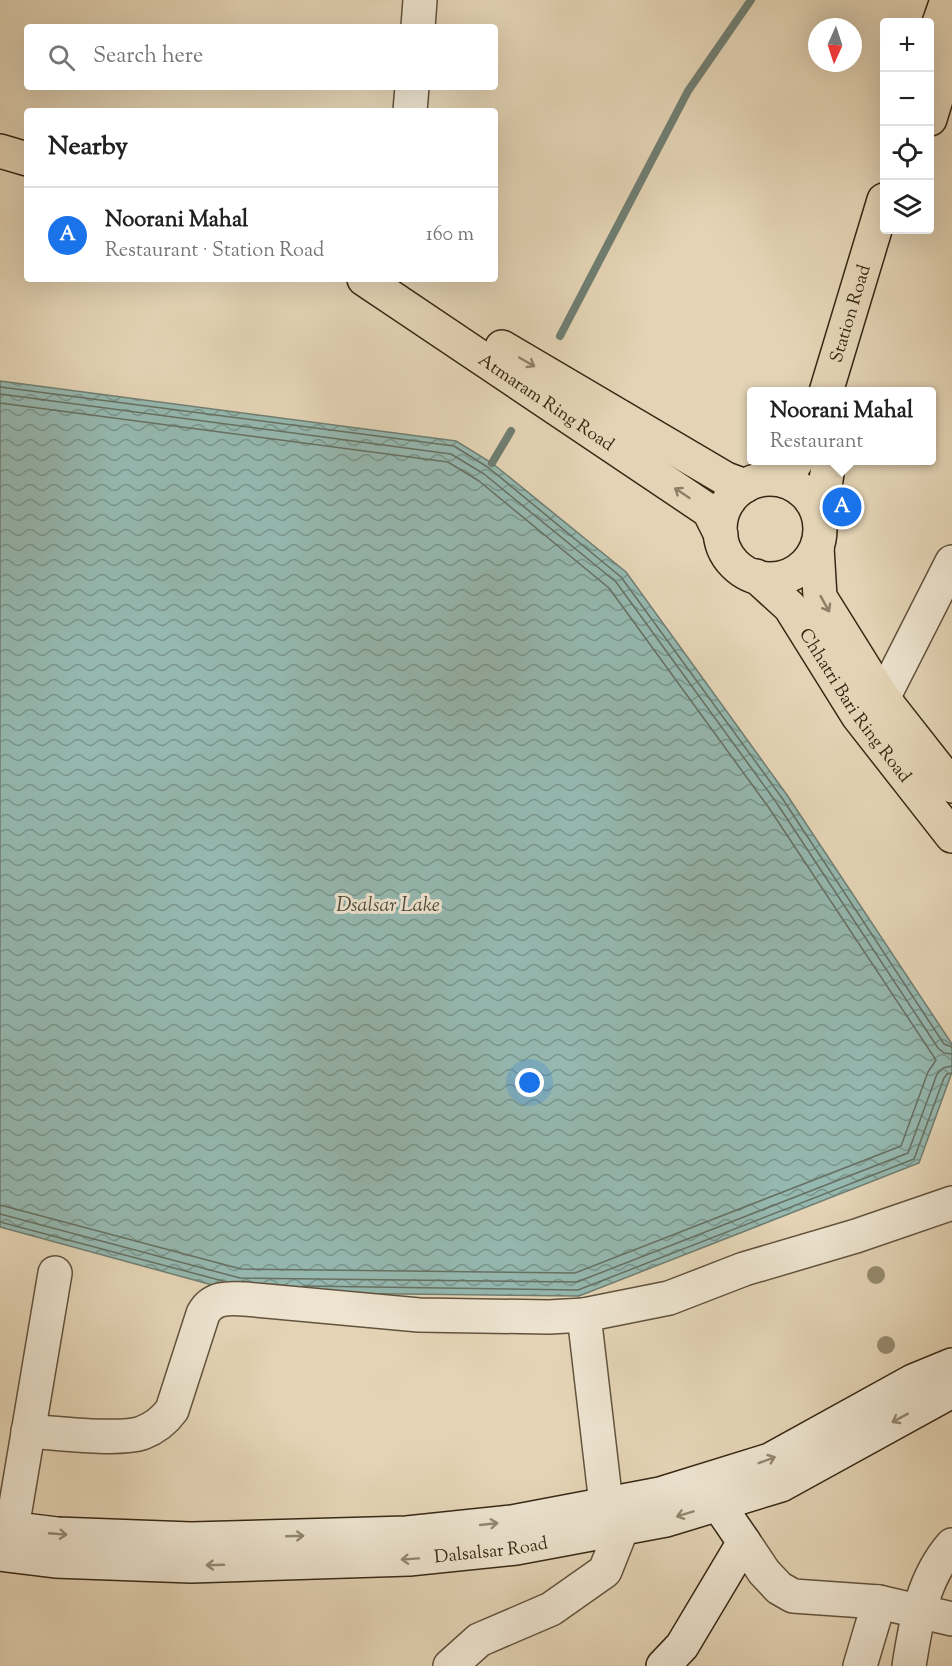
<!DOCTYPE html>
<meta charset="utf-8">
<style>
:root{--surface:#fff;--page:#f6f6f6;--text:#222;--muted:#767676;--line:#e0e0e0;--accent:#1a73e8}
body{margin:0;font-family:"Sorts Mill Goudy",serif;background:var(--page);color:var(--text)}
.controls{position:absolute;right:18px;top:18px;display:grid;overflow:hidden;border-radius:6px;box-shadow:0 6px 24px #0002}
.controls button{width:54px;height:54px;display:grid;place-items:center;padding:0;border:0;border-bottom:2px solid var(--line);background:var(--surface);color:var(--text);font:30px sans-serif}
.compass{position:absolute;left:808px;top:18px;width:54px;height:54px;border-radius:50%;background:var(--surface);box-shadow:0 6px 24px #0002;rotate:183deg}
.you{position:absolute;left:530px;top:1083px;width:21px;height:21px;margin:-15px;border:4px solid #fff;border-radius:50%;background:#1a73e8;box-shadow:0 0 0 9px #1a73e833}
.badge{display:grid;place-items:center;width:39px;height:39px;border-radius:50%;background:var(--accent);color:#fff;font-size:20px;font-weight:700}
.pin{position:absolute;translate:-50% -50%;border:3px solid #fff;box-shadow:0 2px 6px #0006}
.popup{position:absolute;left:747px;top:387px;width:189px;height:78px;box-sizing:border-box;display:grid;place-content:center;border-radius:6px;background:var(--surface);filter:drop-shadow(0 2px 4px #0005);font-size:20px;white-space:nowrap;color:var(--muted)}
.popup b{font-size:22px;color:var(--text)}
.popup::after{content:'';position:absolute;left:50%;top:100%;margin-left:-12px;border:12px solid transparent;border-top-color:var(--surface)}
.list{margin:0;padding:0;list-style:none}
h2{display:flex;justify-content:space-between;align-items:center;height:78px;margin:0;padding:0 24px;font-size:26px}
h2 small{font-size:20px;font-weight:400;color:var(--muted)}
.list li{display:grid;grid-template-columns:39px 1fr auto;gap:18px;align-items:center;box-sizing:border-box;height:96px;padding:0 24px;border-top:2px solid var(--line)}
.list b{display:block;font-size:22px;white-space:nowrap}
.list p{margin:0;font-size:20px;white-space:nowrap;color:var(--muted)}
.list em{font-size:20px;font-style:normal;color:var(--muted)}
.icon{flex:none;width:33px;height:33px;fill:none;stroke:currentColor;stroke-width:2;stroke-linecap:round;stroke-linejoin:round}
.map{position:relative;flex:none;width:952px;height:1666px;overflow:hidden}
.search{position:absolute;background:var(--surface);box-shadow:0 6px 24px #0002;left:24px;top:24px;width:474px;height:66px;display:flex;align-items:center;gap:15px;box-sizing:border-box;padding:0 21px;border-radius:6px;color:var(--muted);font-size:22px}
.panel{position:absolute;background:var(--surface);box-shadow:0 6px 24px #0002;left:24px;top:108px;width:474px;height:174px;border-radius:6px}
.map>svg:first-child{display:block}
.water{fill:url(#water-waves);stroke:#6f7e72;stroke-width:1.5}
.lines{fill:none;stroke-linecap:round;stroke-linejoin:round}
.shore{stroke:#667062;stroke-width:1.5}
.stream{stroke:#6f7e72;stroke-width:8}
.street-casing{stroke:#62533d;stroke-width:36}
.secondary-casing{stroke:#372815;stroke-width:36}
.primary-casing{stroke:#372815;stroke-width:36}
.highway-casing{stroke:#372815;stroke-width:36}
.street{stroke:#ede3cf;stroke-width:33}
.secondary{stroke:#ede3cf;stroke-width:33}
.primary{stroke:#e4d4b5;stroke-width:33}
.highway{stroke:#e4d4b5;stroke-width:33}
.tree{fill:#968a6e}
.oneway{stroke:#8e7e65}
.oneway2{stroke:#928672}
.labels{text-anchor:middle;stroke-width:6;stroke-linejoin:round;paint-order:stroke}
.street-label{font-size:18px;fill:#372815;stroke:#ede3cf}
.water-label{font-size:20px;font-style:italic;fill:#4e4c3c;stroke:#ede3cf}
</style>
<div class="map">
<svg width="952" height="1666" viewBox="0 0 952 1666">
<defs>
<pattern id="water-waves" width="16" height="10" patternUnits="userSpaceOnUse" patternTransform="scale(1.5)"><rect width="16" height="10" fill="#95b8b0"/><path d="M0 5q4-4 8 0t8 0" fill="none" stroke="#7a968e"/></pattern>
</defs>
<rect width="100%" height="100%" fill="#e4d4b5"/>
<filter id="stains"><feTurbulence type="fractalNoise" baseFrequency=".00333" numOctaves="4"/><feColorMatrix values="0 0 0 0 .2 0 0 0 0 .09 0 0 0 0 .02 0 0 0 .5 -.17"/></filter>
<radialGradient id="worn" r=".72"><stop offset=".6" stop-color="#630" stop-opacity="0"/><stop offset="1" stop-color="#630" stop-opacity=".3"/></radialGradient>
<polygon class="water" points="0,381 456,441 492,463 626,572 787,795 952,1044 952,1072 919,1163 579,1296 238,1292 0,1227"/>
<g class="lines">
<g class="shore">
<polyline points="0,387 454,446 489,468 621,577 782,798 944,1044 952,1047"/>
<polyline points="0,394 451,454 484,474 616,582 776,802 938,1048 944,1053 952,1054"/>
<polyline points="0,403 448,462 479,481 609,588 769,808 936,1060 928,1072 901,1146 575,1273 241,1269 0,1205"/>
<polyline points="0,1214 240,1278 577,1282 908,1153 937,1074 943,1068 952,1066"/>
<polyline points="0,1222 223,1281"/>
<polyline points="303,1286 578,1290 914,1159 944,1078 947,1074 952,1073"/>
</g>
<g class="stream">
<polyline points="560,336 688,91 751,0"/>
<polyline points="492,463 511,431"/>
</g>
<g class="street-casing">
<g id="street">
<polyline points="418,27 420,0"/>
<polyline points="410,111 412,87"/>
<polyline points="883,698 952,562"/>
<polyline points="584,1315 606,1504"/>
<path d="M 28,1431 C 56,1433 119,1441 142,1433 C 155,1428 164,1421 172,1410 L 203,1314 C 212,1297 228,1298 245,1299 L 419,1315 L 549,1317 L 584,1315 L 669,1298 L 744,1269 L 856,1236 L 952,1203"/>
<polyline points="12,1528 55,1273"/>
<polyline points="744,1542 764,1572 779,1588 793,1596 879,1602 952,1619"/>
<polyline points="450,1666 479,1640 551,1609 605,1571 622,1528"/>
<polyline points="860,1666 879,1602"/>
<path d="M 909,1666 C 916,1622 922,1580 952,1545"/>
</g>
</g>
<g class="secondary-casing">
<g id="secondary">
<polyline points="0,1527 57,1534 191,1539 407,1533 512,1522 660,1494 770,1460 913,1381 952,1365"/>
<path id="s1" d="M 0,1554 L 55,1561 L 191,1566 L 409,1559 L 516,1548 L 666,1520 L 781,1485 L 952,1391"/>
<polyline points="663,1666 682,1646 744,1542 718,1504 713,1483"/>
</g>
</g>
<g class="primary-casing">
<g id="primary">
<polyline points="930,49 947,0"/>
<polyline points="930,119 952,47"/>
<path id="s2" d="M 826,392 L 884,200"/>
<polyline points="785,481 797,460"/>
<polyline points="820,520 829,460"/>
</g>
</g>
<g class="highway-casing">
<g id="highway">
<polyline points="0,151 27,159"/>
<path id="s3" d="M 364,279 L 709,511 L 721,535"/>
<polyline points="502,347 726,479 745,486"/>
<circle cx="770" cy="529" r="50"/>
<polyline points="817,547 820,597 883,698 952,786"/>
<path id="s4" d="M 756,576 L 790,607 L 858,716 L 952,836"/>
</g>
</g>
<use href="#street" class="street"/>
<use href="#secondary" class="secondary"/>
<use href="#primary" class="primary"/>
<use href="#highway" class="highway"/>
</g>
<g class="tree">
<circle cx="876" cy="1275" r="9"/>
<circle cx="886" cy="1345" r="9"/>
</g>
<defs><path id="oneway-shaft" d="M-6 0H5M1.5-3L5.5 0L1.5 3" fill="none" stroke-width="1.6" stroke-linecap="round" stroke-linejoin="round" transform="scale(1.5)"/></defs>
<g class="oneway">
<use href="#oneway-shaft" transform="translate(527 362) rotate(30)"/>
<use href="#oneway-shaft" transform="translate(682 493) rotate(-146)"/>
<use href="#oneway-shaft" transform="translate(825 604) rotate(61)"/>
</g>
<g class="oneway2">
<use href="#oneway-shaft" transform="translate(900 1418) rotate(151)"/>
<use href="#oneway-shaft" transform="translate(767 1460) rotate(-21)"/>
<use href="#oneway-shaft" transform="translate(685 1514) rotate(163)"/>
<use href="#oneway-shaft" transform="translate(489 1524) rotate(-6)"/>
<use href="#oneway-shaft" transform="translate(58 1534) rotate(5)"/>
<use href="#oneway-shaft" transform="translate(295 1536) rotate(-2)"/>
<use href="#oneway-shaft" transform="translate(410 1559) rotate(176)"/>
<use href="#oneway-shaft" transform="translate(215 1565) rotate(178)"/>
</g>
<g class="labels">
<g class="street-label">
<text dy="6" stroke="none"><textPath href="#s2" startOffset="82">Station Road</textPath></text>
<text dy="6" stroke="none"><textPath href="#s3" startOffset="220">Atmaram Ring Road</textPath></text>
<text dy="6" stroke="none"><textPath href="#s4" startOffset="164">Chhatri Bari Ring Road</textPath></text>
<text dy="6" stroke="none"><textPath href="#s1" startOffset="492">Dalsalsar Road</textPath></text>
</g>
<g class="water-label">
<text x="388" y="911">Dsalsar Lake</text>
</g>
</g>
<rect width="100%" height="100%" filter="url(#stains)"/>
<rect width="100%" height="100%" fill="url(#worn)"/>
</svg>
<div class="controls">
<button>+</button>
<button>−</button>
<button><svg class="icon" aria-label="locate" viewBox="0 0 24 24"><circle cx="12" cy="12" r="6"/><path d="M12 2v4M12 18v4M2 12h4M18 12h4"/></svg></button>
<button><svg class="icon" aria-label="layers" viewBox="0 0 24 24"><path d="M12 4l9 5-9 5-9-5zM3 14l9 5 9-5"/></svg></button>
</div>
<svg class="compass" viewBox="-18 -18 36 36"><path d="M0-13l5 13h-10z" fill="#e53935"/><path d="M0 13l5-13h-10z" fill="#767676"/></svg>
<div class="you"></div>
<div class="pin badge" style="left:842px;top:507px">A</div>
<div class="popup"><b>Noorani Mahal</b>Restaurant</div>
<div class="search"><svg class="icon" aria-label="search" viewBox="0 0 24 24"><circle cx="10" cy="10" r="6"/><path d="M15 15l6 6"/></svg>Search here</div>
<section class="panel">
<h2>Nearby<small></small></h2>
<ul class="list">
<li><span class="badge">A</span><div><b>Noorani Mahal</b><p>Restaurant · Station Road</p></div><em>160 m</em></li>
</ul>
</section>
</div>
